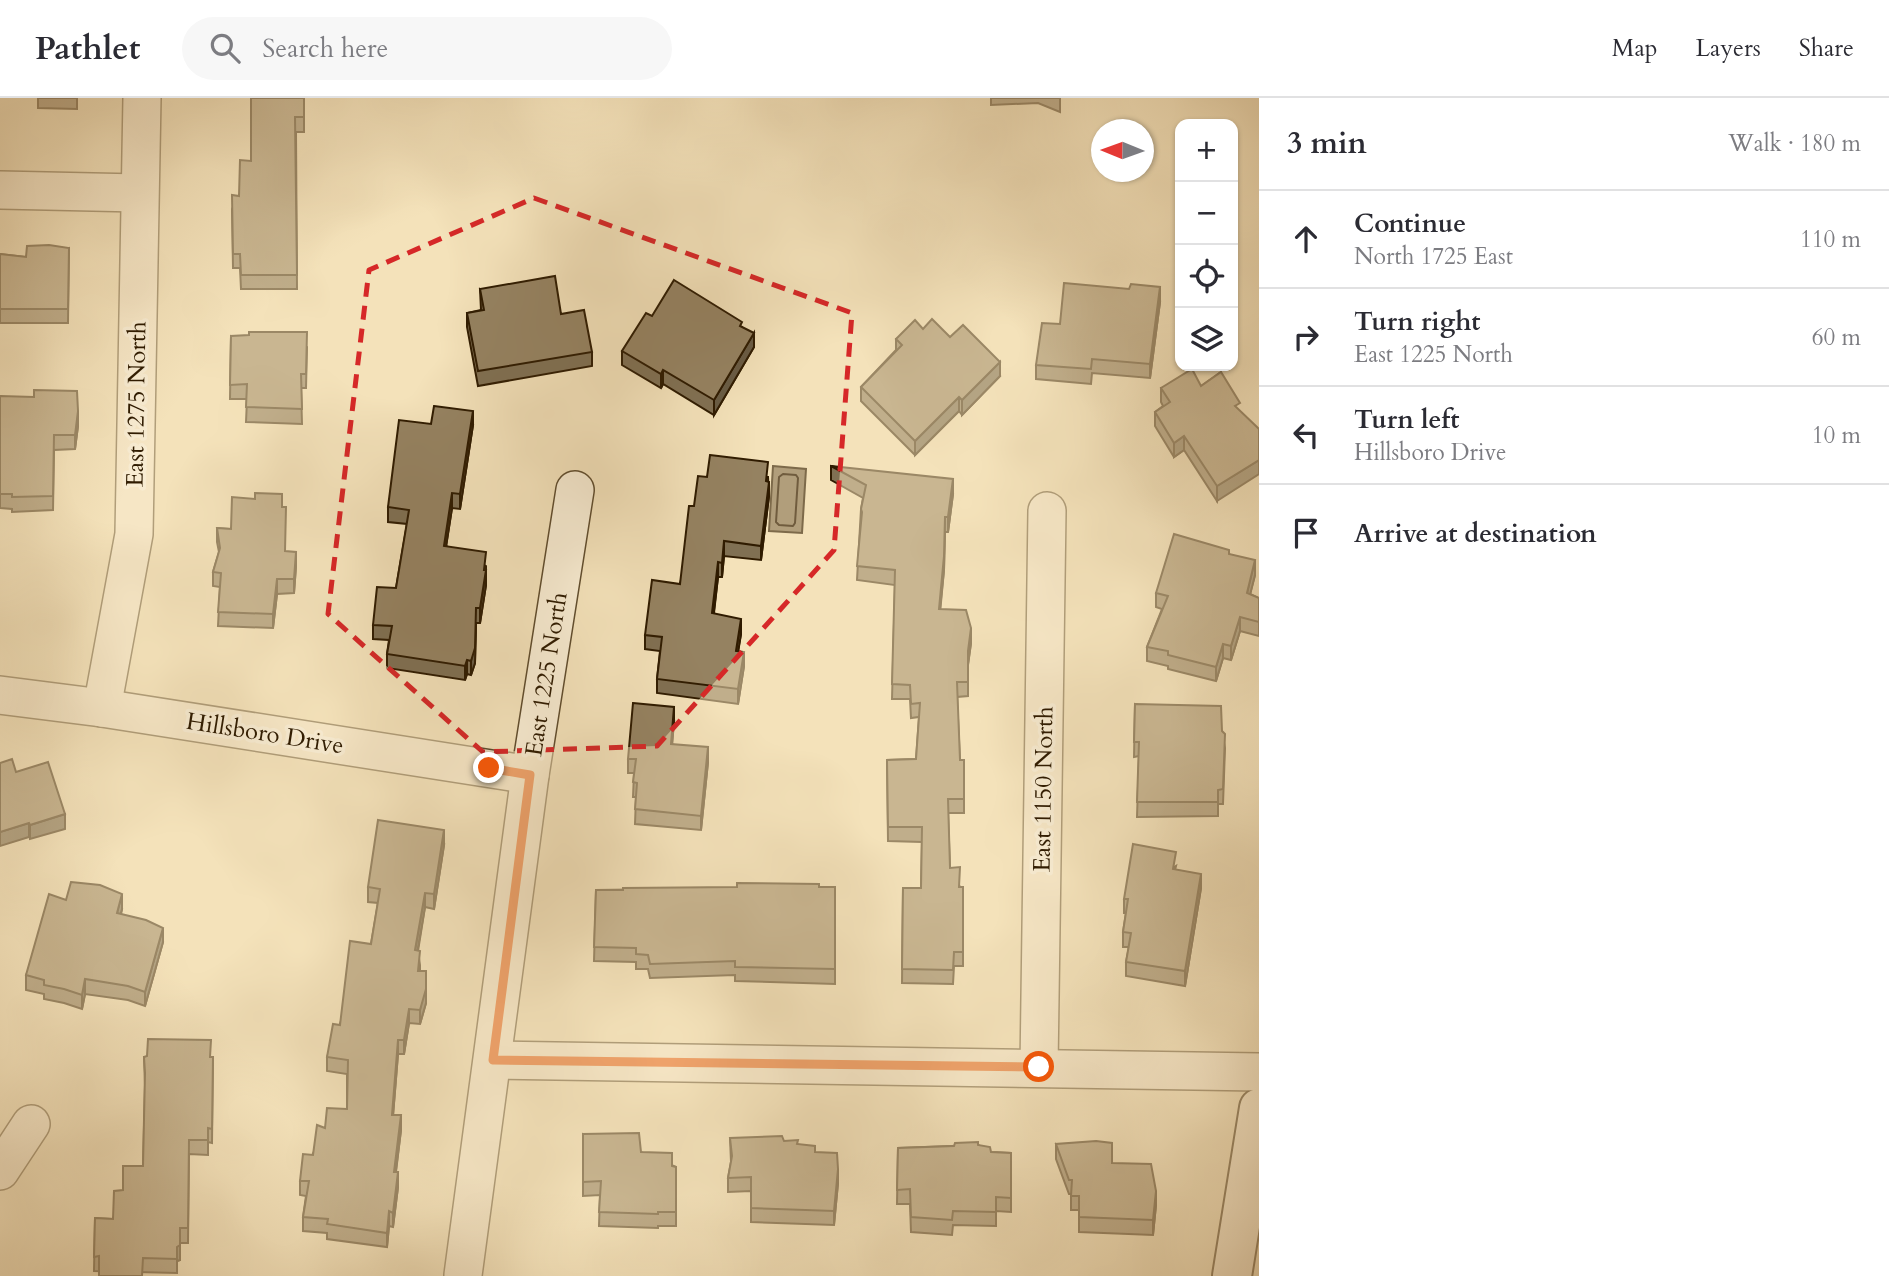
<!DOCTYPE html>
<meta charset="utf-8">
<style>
:root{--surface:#fff;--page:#f7f7f7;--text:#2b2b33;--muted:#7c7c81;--line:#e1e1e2}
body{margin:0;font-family:Cardo,serif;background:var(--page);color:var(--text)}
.controls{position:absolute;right:21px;top:21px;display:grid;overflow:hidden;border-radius:14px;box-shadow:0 2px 5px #0004}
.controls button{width:63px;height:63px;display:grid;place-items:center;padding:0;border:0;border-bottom:2px solid var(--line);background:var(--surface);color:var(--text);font:35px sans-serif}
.compass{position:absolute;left:1091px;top:21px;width:63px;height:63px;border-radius:50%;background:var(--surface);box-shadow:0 2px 5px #0004;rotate:271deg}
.stop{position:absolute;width:21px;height:21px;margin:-16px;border:5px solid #ea580c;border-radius:50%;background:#fff}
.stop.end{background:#ea580c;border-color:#fff;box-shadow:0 2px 7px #0008}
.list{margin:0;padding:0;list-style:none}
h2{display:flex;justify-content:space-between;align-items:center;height:91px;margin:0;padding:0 28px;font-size:30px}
h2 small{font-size:23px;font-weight:400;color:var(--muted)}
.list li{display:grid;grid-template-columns:46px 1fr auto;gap:21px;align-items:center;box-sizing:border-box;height:98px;padding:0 28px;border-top:2px solid var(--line)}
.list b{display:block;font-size:26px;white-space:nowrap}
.list p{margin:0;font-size:23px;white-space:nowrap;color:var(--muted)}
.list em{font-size:23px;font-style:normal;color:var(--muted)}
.icon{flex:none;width:38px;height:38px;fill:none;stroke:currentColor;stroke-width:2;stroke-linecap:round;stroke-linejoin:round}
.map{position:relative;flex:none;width:1259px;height:1178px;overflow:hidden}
header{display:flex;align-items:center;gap:42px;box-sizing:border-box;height:98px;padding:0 35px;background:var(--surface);border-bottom:2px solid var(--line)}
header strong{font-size:33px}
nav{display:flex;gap:38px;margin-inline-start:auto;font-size:24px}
.search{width:490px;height:63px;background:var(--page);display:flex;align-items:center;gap:18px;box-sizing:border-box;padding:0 24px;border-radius:38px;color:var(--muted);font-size:26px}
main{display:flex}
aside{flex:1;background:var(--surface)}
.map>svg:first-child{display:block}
.water{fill:#b19e7b;stroke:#7d6a4a;stroke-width:2}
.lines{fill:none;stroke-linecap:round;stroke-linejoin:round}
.shore{stroke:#705c3e;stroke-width:2}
.street-casing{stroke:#604d2e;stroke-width:40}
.secondary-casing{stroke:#2f1b00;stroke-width:42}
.street{stroke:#f8ecd2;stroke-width:37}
.secondary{stroke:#f8ecd2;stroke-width:38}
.wall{fill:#807053;stroke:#2f1b00;stroke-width:2}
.shaded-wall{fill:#685b44;stroke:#2f1b00;stroke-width:2}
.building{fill:#958261;stroke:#2f1b00;stroke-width:2}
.route{stroke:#ea580c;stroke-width:9}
.marked{fill:none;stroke:#d62828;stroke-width:5;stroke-dasharray:14 9;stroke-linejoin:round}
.labels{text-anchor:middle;stroke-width:7;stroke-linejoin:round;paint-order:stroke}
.street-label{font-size:24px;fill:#2f1b00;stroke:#f8ecd2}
</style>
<header>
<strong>Pathlet</strong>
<div class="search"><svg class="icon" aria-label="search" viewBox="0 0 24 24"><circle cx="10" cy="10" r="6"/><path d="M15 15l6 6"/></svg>Search here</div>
<nav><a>Map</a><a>Layers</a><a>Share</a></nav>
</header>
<main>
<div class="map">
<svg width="1259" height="1178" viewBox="0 0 1259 1178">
<rect width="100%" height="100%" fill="#f4e2ba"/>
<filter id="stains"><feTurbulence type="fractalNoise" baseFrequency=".00286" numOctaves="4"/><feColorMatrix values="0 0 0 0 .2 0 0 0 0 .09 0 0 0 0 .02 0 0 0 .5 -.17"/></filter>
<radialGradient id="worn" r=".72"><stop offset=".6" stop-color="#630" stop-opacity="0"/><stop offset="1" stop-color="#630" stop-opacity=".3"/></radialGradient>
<polygon class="water" points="773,368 806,371 802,435 769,433"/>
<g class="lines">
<polygon class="shore" points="783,376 796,377 798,380 795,425 793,428 779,427 776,424 779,379"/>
<g class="street-casing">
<g id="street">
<polyline points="0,92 139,95"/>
<polyline points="0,597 102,610 530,677"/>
<polyline points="102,610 134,436 142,0"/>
<polyline points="493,962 1259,974"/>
<polyline points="1039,969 1047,413"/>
<polyline points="0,1073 31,1026"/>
<polyline points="463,1177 530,677 575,392"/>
</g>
</g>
<g class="secondary-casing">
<polyline id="secondary" points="1232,1178 1259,1010"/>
</g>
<use href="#street" class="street"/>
<use href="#secondary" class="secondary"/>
</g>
<g class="wall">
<polygon points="38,0 77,0 77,11 38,10"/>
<polygon points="304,0 304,34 296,34 297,191 241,191 240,170 233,170 232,111 239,98 251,63"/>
<polygon points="991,0 1060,0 1060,14 1038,5 991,7"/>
<polygon points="69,150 68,225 0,225 0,156 26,159"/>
<polygon points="480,191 561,216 592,254 592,268 478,288 467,229 467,215 481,212"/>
<polygon points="1160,204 1150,280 1092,275 1091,286 1036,281 1036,267 1060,226"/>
<polygon points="652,218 742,229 754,249 714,317 663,286 661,290 622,267 622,253"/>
<polygon points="923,231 950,239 1000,278 962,317 959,313 915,357 861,303 861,289 896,252 896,241"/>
<polygon points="231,238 307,249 306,290 301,290 302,326 246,324 247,301 230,301"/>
<polygon points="1221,274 1217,403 1184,352 1174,359 1155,328 1155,314 1163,308 1161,304 1161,290 1201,288"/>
<polygon points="0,298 78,328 75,351 54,352 53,412 12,414 12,411 0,410"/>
<polygon points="431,326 473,327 460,411 452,410 446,448 486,468 486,487 480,525 476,525 475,565 471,577 467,576 465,582 387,570 387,556 389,542 373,541 373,527 396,490 407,426 388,424 388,409"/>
<polygon points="831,368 953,396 948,434 945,434 944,472 940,511 971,545 968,566 968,598 957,599 960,662 964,662 964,715 948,715 950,770 960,789 963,789 963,868 954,868 953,886 902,885 903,790 921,790 922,744 888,743 887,662 916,661 919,619 911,620 910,601 892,601 895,487 857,482 861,411 863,400 831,382"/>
<polygon points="707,379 768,379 769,398 761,462 724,458 722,479 718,479 714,515 741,536 738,553 744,568 738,606 657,595 657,581 660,553 645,551 645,537 680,486"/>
<polygon points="282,409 285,453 296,468 294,495 277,496 273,530 218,528 220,489 213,488 213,474 219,454 217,444 217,430 231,431"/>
<polygon points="1229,456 1255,477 1250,496 1259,500 1259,538 1240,533 1231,562 1223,560 1216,583 1168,571 1168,568 1147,563 1147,549 1162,511 1156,509 1156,495"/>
<polygon points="1135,606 1222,633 1225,650 1223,706 1218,706 1218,718 1137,719 1139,658 1134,659"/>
<polygon points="674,624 672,646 708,664 701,732 635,726 636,699 633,699 634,675 628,675 628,661"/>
<polygon points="444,747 434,811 425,809 418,853 420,867 420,873 426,905 420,926 409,925 404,956 398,956 393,1017 401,1032 396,1074 398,1089 393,1129 389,1128 387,1149 327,1141 327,1135 303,1133 303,1119 306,1098 300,1097 300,1083 325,1030 347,1011 347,976 327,973 327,959 371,846 378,805 368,804 368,789"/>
<polygon points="1176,768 1175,772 1201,790 1185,888 1126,878 1126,864 1129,849 1123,849 1123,834 1126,815 1124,815 1124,801"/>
<polygon points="819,789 835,789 835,886 735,883 735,877 650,880 648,871 636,871 636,864 594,863 596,792"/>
<polygon points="66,802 122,811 121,816 163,844 145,908 128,902 85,896 82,911 64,905 44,901 44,896 26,892 26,877"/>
<polygon points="144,959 213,959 212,1045 208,1044 208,1057 189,1056 188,1145 180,1145 180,1162 177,1163 177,1175 94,1173 95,1120 113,1121 123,1092 143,1068 145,987"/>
<polygon points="583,1036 641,1054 676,1069 676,1128 658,1128 658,1130 599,1128 600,1097 583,1098"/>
<polygon points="730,1040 784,1043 797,1046 815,1054 838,1085 834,1127 751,1124 751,1093 728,1094 728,1080 731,1064"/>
<polygon points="1056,1046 1112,1065 1156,1107 1153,1137 1079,1134 1079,1112 1071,1112 1071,1096 1069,1096 1056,1061"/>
<polygon points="978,1047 991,1054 1011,1055 1011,1114 996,1113 996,1128 953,1127 952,1137 911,1134 910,1106 897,1106 898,1050"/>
</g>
<g class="shaded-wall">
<polygon points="1160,189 1160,204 1150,280 1150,266"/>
<polygon points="754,235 754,249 714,317 714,302"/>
<polygon points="1000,264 1000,278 962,317 962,302"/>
<polygon points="663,272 663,286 661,290 661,276"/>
<polygon points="959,299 959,313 915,357 915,343"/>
<polygon points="78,313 78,328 75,351 75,337"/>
<polygon points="473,313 473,327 460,411 460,396"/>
<polygon points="1184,338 1184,352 1174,359 1174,345"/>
<polygon points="1259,362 1259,376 1217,403 1217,388"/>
<polygon points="953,381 953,396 948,434 948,419"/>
<polygon points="769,384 769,398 761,462 761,448"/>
<polygon points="452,395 452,410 444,462 444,448"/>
<polygon points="945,419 944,472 939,526 939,511"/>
<polygon points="724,443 724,458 722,479 722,465"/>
<polygon points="296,454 296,468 294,495 294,481"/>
<polygon points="1255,462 1255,477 1247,509 1247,495"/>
<polygon points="718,464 718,479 712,529 712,515"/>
<polygon points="486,472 486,487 480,525 480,510"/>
<polygon points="277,481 277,496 273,530 273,516"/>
<polygon points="1240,519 1240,533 1231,562 1231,548"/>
<polygon points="741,521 741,536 736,567 736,553"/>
<polygon points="476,525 475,565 471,577 471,563"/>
<polygon points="971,530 971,545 968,567 968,553"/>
<polygon points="1223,546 1223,560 1216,583 1216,569"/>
<polygon points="744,554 744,568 738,606 738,591"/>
<polygon points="467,562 467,576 465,582 465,568"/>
<polygon points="674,609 674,624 671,660 671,646"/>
<polygon points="708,649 708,664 701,732 701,718"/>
<polygon points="65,716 65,731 30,741 30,727"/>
<polygon points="29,725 29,739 0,748 0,734"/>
<polygon points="444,732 444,747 434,811 434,796"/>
<polygon points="1201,776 1201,790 1185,888 1185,873"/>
<polygon points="425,795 425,809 415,867 415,852"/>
<polygon points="122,796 122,811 117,829 117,815"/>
<polygon points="163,830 163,844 145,908 145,894"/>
<polygon points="426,873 426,905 420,926 420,912"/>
<polygon points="85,881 85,896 82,911 82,897"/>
<polygon points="409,911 409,925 404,956 404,942"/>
<polygon points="398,942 398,956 392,1031 392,1017"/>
<polygon points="401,1017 401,1032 394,1088 394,1074"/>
<polygon points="838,1071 838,1085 834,1127 834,1113"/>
<polygon points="398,1074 398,1089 393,1129 393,1115"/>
<polygon points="1156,1093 1156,1107 1153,1137 1153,1122"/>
<polygon points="389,1113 389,1128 387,1149 387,1135"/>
<polygon points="180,1130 180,1162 177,1163 177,1149"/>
</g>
<g class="building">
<polygon points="251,0 304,0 304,19 295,19 297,177 241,177 240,156 233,156 232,97 239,98 240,62 251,63"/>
<polygon points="49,147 69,150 68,211 0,211 0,156 26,159 27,148"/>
<polygon points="555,178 561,216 584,212 592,254 478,273 467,215 484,212 480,191"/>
<polygon points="674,182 742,224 740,228 754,235 714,302 663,272 661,276 622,253 646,215 652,218"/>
<polygon points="1064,185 1129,191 1131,186 1160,189 1150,266 1092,261 1091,271 1036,267 1042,225 1060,226"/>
<polygon points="932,221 950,239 963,227 1000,264 962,302 959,299 915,343 861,289 902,247 896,241 915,222 923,231"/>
<polygon points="249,234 307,234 306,276 301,276 302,311 246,309 247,286 230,287 231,238 249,237"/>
<polygon points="1192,271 1201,288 1221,274 1240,305 1235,308 1259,331 1259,362 1217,388 1184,338 1174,345 1155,314 1170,304 1161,290"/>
<polygon points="34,292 77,293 78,313 75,337 54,337 53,398 12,399 12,396 0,396 0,298 34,299"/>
<polygon points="434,308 473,313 460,396 452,395 444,448 486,454 484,472 486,472 480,510 476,510 475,550 471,563 467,562 465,568 387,556 392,528 373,527 377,489 396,490 409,412 388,409 399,322 431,326"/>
<polygon points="710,357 768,364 766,383 769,384 761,448 724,443 722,465 718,464 712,515 741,521 736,553 744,554 738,591 657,581 662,539 645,537 652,482 680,486 689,408 694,408 698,378 707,379"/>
<polygon points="831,368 953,381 948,419 945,419 944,458 939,511 966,512 971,530 968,553 968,584 957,584 960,662 964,662 964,701 948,701 950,770 960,769 959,789 963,789 963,854 954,854 953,872 902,871 903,790 921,790 922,729 888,729 887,662 916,661 920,605 911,606 910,587 892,586 895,472 857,468 862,414 861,411 866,387"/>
<polygon points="255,395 282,396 282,409 286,409 285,453 296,454 294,481 277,481 273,516 218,514 221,475 213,474 220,450 217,430 231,431 232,399 255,401"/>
<polygon points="1174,436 1229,452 1229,456 1255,462 1247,495 1259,500 1259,524 1240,519 1231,548 1223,546 1216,569 1168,557 1168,553 1147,549 1168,498 1156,495"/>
<polygon points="633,605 674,609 671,646 708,649 701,718 635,711 637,685 633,684 636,661 628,661"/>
<polygon points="1135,606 1221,608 1222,633 1225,636 1223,691 1218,692 1218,704 1137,704 1139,644 1134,644"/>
<polygon points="12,661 16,674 48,664 65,716 30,727 29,725 0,734 0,665"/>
<polygon points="378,722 444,732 434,796 425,795 415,852 420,853 418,873 426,873 426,891 420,912 409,911 404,942 398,942 392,1017 401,1017 394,1074 398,1074 393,1115 389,1113 387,1135 327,1126 328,1121 303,1119 309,1083 300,1083 303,1056 313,1057 317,1027 325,1030 327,1010 347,1011 348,962 327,959 333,926 340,927 350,843 371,846 380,791 368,789"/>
<polygon points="1133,746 1176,754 1173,771 1201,776 1185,873 1126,864 1131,835 1123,834 1128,801 1124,801"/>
<polygon points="71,784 100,787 122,796 117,815 146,822 163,830 145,894 128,888 85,881 82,897 64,891 44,887 44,882 26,877 49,796 66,802"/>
<polygon points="737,785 819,786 819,789 835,789 835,871 735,869 735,863 650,866 648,857 636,856 636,850 594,849 596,792 623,792 623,790 737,789"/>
<polygon points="148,941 211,942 210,959 213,959 212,1031 208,1030 208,1042 189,1042 188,1130 180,1130 180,1147 177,1149 177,1161 143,1160 142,1178 99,1178 99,1158 94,1159 95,1120 113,1121 114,1093 123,1092 123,1068 143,1068 145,975 144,959 147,958"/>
<polygon points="639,1035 641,1054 672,1055 672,1068 676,1069 676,1114 658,1114 658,1116 599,1114 601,1083 583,1084 583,1036"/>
<polygon points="782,1038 784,1043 798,1042 797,1046 815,1048 815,1054 837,1055 838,1071 834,1113 751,1110 751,1079 728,1080 732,1058 730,1040"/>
<polygon points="1096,1043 1112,1045 1112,1065 1151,1066 1156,1093 1153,1122 1079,1119 1079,1098 1071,1098 1072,1082 1069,1082 1056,1046"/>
<polygon points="978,1044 978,1047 990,1049 991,1054 1011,1055 1011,1100 996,1099 996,1114 953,1113 952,1122 911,1119 910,1091 897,1092 898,1050 954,1048 955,1045"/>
</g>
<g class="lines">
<polyline class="route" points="489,670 530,677 493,962 1039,969"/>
</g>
<path d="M0 0H1259V1178H0ZM 534,100 L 852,215 L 834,452 L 657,648 L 483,654 L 328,516 L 369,172 Z" fill="#f4e2ba" fill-opacity=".55" fill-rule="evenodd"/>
<path class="marked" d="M 534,100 L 852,215 L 834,452 L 657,648 L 483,654 L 328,516 L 369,172 Z"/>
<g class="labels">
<g class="street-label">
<text transform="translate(136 306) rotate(-89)" y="8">East 1275 North</text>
<text transform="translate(546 576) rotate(-81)" y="8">East 1225 North</text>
<text transform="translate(265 635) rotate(9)" y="8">Hillsboro Drive</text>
<text transform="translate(1043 691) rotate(-89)" y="8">East 1150 North</text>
</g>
</g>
<rect width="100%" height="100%" filter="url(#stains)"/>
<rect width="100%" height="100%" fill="url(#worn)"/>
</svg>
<div class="controls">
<button>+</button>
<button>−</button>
<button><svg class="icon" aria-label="locate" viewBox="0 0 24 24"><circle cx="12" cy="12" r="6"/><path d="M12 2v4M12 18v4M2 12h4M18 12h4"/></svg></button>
<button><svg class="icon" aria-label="layers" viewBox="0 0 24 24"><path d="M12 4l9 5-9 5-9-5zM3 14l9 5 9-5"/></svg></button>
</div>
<svg class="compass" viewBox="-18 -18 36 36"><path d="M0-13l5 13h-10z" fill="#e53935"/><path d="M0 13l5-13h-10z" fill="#7c7c81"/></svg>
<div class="stop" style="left:1039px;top:969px"></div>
<div class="stop end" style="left:489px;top:670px"></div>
</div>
<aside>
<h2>3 min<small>Walk · 180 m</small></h2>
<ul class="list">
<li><svg class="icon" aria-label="ahead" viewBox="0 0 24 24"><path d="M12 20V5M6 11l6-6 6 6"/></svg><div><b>Continue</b><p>North 1725 East</p></div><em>110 m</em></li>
<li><svg class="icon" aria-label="right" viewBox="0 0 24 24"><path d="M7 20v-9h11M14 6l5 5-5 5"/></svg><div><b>Turn right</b><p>East 1225 North</p></div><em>60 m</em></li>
<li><svg class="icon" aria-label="left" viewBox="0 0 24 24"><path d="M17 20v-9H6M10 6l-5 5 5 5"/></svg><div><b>Turn left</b><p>Hillsboro Drive</p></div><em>10 m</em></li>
<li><svg class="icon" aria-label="arrive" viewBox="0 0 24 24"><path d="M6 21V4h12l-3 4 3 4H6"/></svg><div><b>Arrive at destination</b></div></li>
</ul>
</aside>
</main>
